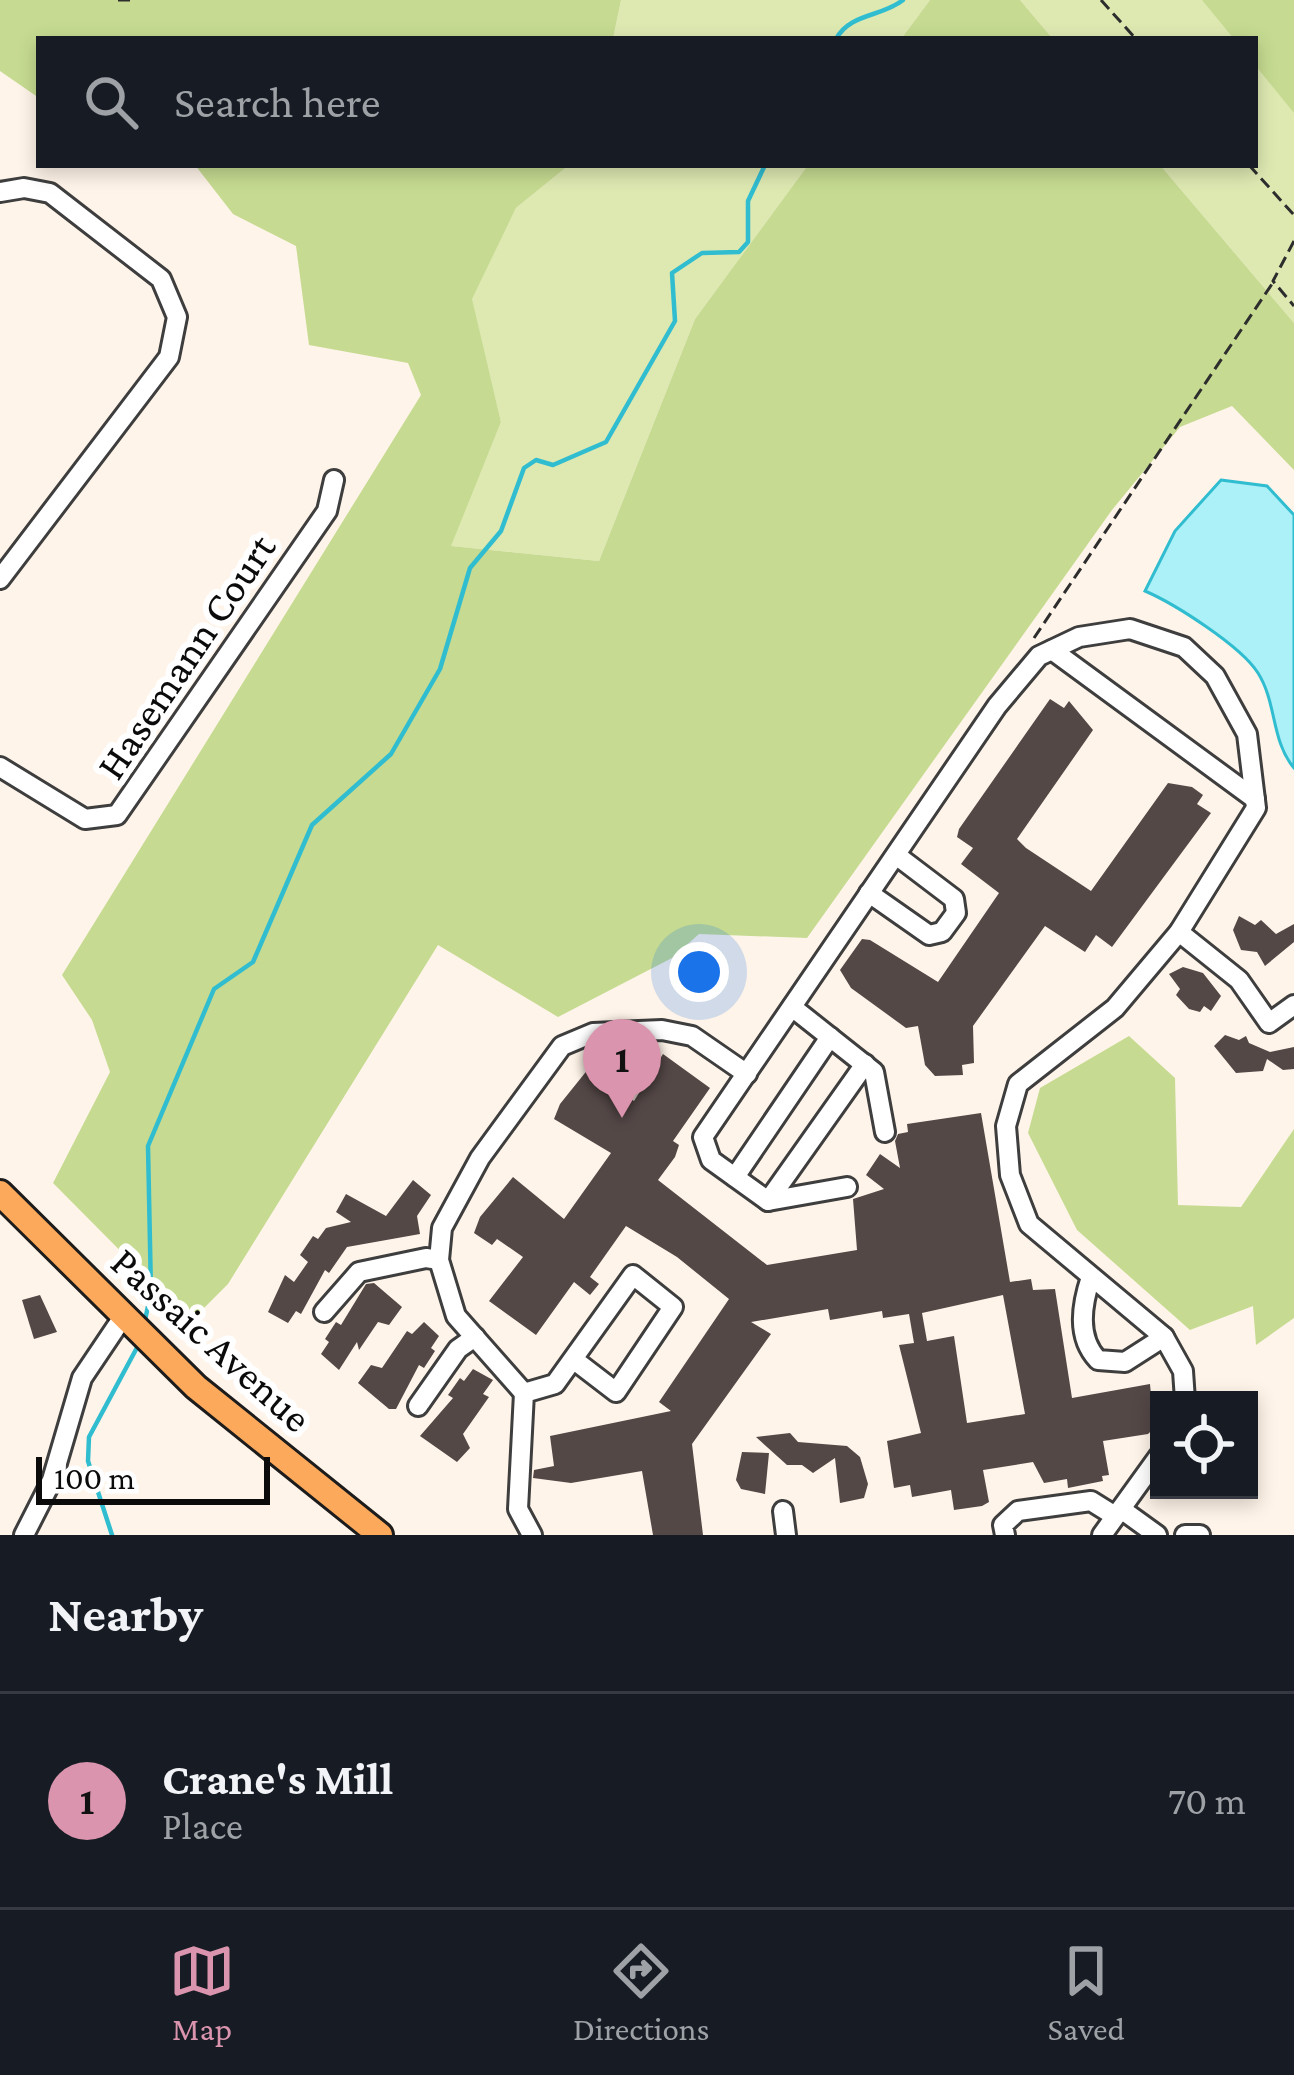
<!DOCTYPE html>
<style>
:root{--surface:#171b24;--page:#20242c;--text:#f1f3f6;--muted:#9ea1a6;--line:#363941;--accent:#da94ad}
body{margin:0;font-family:"Crimson Pro",serif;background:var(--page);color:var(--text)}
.controls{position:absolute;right:36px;bottom:36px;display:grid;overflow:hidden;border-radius:0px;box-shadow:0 6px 18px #0003}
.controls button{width:108px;height:108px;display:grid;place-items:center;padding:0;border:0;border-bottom:3px solid var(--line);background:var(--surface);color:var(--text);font:60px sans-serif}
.scale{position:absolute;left:36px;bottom:30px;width:234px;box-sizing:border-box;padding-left:12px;border:6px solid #0b0b0b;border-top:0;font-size:33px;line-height:42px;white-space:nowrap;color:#0b0b0b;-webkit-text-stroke:9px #fff;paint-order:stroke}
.you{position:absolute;left:699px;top:972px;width:42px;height:42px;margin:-30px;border:9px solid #fff;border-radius:50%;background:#1a73e8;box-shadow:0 0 0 18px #1a73e833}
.badge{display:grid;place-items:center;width:78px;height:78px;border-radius:50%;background:var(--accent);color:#111;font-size:39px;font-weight:700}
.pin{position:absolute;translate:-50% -99px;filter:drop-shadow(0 3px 6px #0008)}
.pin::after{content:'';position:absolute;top:63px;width:42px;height:36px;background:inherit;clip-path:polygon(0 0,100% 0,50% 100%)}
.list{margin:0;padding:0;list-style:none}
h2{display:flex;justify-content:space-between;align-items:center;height:156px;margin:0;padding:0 48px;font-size:51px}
h2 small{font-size:39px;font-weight:400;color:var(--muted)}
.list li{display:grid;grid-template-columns:78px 1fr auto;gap:36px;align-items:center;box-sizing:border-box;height:216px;padding:0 48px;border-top:3px solid var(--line)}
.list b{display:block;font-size:45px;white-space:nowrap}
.list p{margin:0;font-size:39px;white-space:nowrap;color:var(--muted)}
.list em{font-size:39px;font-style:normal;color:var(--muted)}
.icon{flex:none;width:66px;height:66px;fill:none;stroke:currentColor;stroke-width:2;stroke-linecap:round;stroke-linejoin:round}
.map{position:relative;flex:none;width:1294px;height:1535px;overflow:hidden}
.search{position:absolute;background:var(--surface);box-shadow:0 6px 18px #0003;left:36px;right:36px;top:36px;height:132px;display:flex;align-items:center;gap:30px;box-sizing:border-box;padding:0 42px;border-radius:0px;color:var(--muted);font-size:45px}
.sheet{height:372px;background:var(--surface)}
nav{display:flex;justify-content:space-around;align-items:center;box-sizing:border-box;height:168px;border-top:3px solid var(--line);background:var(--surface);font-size:33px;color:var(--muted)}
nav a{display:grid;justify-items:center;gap:6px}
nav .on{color:var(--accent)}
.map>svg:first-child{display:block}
.green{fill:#dee9b2}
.forest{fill:#c6db91}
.water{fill:#acf0f8;stroke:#31bdd0;stroke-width:3}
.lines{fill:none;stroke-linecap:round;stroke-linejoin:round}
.stream{stroke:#31bdd0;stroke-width:4.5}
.building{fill:#544847;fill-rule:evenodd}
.minor-casing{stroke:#3e3e3e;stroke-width:24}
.major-casing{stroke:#1c1c1c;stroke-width:30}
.path{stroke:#2d2d2d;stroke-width:3;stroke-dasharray:12 6;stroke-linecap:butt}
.minor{stroke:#fff;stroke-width:18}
.major{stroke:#fca95b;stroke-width:24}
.labels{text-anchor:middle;stroke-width:12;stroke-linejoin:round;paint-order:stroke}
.street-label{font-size:42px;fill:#0b0b0b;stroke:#fff}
</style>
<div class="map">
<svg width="1294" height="1535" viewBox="0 0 1294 1535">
<rect width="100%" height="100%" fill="#fff4e9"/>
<g class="green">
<polygon points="621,0 930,0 901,39 613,39"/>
<polygon points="1020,0 1294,0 1294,323 1160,165 1255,165 1255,39 1053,39"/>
<polygon points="569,165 808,165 695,319 599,561 450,546 501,422 471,299 516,208"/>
</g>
<g class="forest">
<polygon points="0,0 621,0 613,39 39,39 39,98 0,71"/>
<polygon points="930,0 1020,0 1053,39 901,39"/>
<polygon points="1202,0 1294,0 1294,113 1255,65 1255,39 1234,39"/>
<polygon points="195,165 569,165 516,208 472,299 501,422 451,546 599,561 695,319 808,165 1160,165 1294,323 1294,470 1232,406 1180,427 1112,510 807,938 699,934 672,958 558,1017 438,945 228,1284 202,1310 184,1315 53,1183 110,1072 92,1020 62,975 421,395 408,363 309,345 296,246 233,214"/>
<polygon points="1129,1036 1175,1078 1178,1205 1241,1207 1294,1129 1294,1318 1256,1345 1253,1306 1190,1330 1077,1230 1028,1133 1040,1088"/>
</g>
<path class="water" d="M 1221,480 L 1267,486 L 1294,515 L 1294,768 C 1271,741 1277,703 1258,673 C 1241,646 1175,604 1145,591 L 1175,531 Z"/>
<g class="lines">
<g class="stream">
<path d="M 836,39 C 850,13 882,17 903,0"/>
<polyline points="144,1325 151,1292 148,1146 214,989 253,962 312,825 391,754 440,669 470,568 501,531 524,468 536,460 553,465 606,442 675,321 672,273 702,253 739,252 748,242 748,201 765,165"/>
<polyline points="112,1535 88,1461 89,1437 140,1342"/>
</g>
</g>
<g class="building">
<polygon points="1050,699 1064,708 1069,701 1093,730 1017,839 1026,848 1091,891 1168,783 1192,787 1203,795 1197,804 1211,813 1112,947 1096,935 1085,952 1045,926 973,1026 974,1063 962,1065 963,1075 935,1076 925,1065 918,1026 906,1028 851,988 840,970 862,939 870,940 938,982 999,893 961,864 973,848 957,837 959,829"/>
<polygon points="1239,916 1255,925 1261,920 1276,934 1294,924 1294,942 1265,966 1257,952 1241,950 1233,930"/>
<polygon points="1183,967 1203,973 1221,996 1211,1011 1204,1006 1200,1012 1189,1009 1176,995 1180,989 1169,974"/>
<polygon points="1225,1035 1239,1040 1246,1036 1249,1043 1270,1052 1294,1047 1294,1069 1283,1070 1267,1059 1263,1071 1236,1073 1214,1046"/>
<path d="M 663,1054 L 710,1088 L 673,1141 L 679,1145 L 675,1157 L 658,1180 L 767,1265 L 857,1250 L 853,1199 L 884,1189 L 866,1175 L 880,1154 L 900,1168 L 895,1141 L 898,1134 L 908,1132 L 907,1124 L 981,1113 L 1010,1282 L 1031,1279 L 1033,1290 L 1055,1289 L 1072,1398 L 1150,1384 L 1154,1428 L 1148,1434 L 1103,1441 L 1109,1475 L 1102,1476 L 1103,1481 L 1068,1488 L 1067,1479 L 1044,1483 L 1033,1462 L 983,1470 L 989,1502 L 982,1506 L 954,1510 L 951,1490 L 912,1497 L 910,1485 L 894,1488 L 887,1441 L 921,1433 L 899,1345 L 914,1343 L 909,1314 L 883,1318 L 882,1311 L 830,1320 L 828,1309 L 751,1322 L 771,1334 L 692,1444 L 703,1535 L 653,1535 L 642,1471 L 571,1483 L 533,1478 L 534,1470 L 554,1466 L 550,1436 L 671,1411 L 659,1402 L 729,1299 L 677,1257 L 626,1226 L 590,1277 L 599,1284 L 590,1295 L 574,1282 L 536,1335 L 489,1301 L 523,1257 L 497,1239 L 492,1245 L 474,1233 L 480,1217 L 513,1177 L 564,1219 L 611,1153 L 554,1119 L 560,1104 L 593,1063 L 612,1077 L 607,1082 L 634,1101 ZM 1003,1295 L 1025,1414 L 967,1423 L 954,1336 L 927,1341 L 922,1313 Z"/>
<polygon points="413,1180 431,1195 417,1216 420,1234 347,1247 329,1273 325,1270 301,1314 296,1311 288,1323 268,1312 285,1275 294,1282 308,1262 300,1255 313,1236 318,1239 326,1228 351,1222 336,1212 346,1194 386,1216"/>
<polygon points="374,1283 402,1307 389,1325 378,1322 359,1350 357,1342 339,1370 321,1354 329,1342 325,1339 336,1322 341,1325 366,1284"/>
<polygon points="40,1295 57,1332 34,1339 22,1300"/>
<polygon points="424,1322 439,1336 431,1348 435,1351 424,1368 419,1365 396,1409 389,1409 358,1383 371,1365 382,1368 407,1331 412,1334"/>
<polygon points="473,1369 493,1380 483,1394 489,1397 463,1434 470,1448 457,1462 420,1436 453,1398 448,1395 460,1378 464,1381"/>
<polygon points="790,1433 798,1442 847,1446 860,1457 868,1484 864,1498 840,1503 835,1458 813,1473 802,1465 787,1465 756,1437"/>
<polygon points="742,1452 769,1453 765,1494 741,1489 736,1480"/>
</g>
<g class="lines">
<g class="minor-casing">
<g id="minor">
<polyline points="0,192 24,188 50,193 161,279 177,317 169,357 0,579"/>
<polyline points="1052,650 1255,799"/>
<polyline points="0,767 85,819 117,815 327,511 334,480"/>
<polyline points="869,893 929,935 942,932 956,913 954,899 896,855"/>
<polyline points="1179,932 1239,980 1269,1023 1294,1005"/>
<polyline points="792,1007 874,1072 885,1132"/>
<polyline points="735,1177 830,1037"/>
<polyline points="847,1187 768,1201 711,1160 703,1137 997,706 1039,656 1079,637 1130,629 1184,647 1215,676 1247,734 1256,808 1179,932 1115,1008 1018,1084 1006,1126 1010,1175 1029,1224 1164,1337 1183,1371 1185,1400"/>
<polyline points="768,1201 865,1064"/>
<path d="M 1091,1277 C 1082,1304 1076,1337 1098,1360 L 1125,1362 L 1164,1337"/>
<polyline points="324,1312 359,1272 426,1258 439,1260"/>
<polyline points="524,1393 456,1316 439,1260 442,1228 480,1158 562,1046 593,1033 662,1030 692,1036 747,1074"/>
<polyline points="418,1406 458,1349 475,1337"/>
<polyline points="1121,1509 1157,1535"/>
<polyline points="783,1511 786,1535"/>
<polyline points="24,1535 52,1480 82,1378 123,1317"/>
<polyline points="532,1535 518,1509 524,1393 555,1384 633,1275 673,1307 616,1392 573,1359"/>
<polyline points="1005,1535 1003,1525 1018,1511 1091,1501 1115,1516"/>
<polyline points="1102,1535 1159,1456"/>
<polyline points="1185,1535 1200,1535"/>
</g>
</g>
<g class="major-casing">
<polyline id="major" points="0,1193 196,1387 380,1535"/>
</g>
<g class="path">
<polyline points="118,0 136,0"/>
<polyline points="1101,0 1136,39"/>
<polyline points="1249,165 1294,215"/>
<polyline points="1294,241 1273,281 1294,306"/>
<polyline points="1034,638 1274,281"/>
</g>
<use href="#minor" class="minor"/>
<use href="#major" class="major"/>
</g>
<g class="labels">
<g class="street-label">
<text transform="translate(185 656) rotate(-56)" y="15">Hasemann Court</text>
<text transform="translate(212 1339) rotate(42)" y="15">Passaic Avenue</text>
</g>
</g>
</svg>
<div class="controls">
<button><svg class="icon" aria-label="locate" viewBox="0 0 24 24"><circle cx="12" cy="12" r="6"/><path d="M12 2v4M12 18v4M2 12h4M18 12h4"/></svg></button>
</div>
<div class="scale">100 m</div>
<div class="you"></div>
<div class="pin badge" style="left:622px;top:1118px">1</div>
<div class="search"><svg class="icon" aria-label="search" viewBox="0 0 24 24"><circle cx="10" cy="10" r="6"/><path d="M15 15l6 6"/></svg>Search here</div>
</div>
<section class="sheet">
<h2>Nearby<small></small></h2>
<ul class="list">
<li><span class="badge">1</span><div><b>Crane's Mill</b><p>Place</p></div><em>70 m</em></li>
</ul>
</section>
<nav>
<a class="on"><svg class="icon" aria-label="map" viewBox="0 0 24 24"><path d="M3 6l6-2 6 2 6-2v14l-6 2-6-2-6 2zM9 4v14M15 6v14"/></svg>Map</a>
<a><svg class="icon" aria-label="directions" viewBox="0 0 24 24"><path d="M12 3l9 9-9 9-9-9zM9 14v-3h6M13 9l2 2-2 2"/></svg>Directions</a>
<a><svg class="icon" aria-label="saved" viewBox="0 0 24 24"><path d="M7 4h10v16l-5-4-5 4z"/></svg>Saved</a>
</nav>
